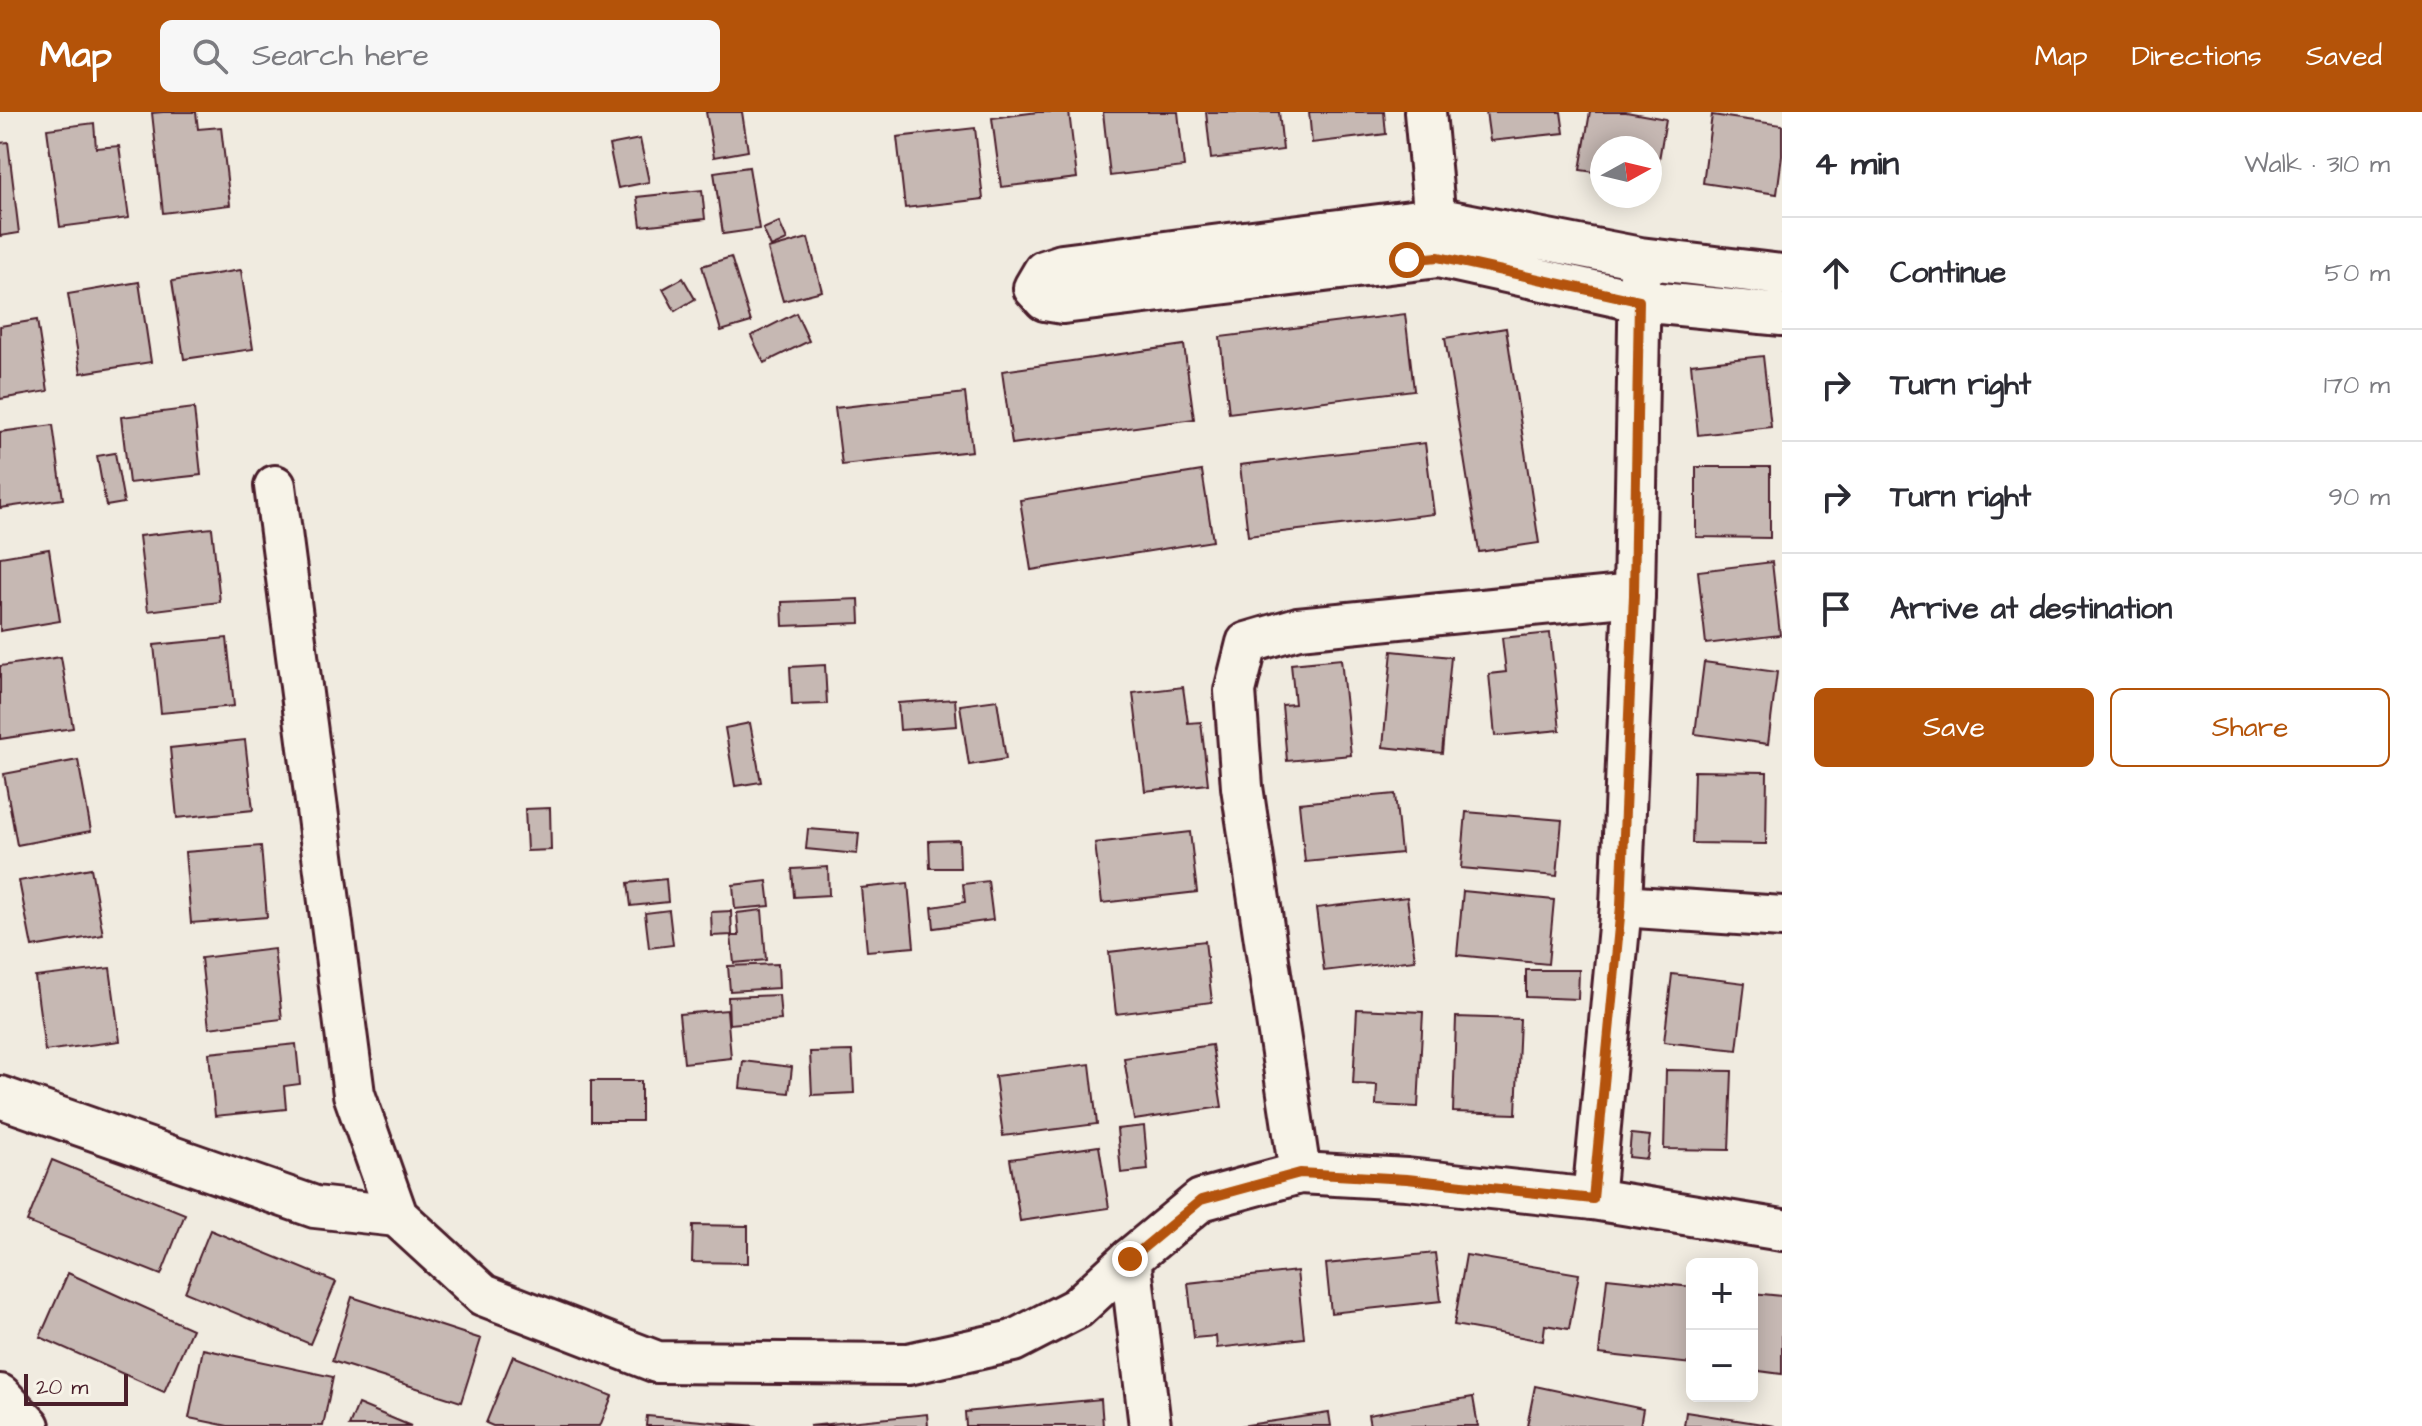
<!DOCTYPE html>
<meta charset="utf-8">
<style>
:root{--surface:#fff;--page:#f7f7f7;--text:#2b2b33;--muted:#7c7c81;--line:#e1e1e2;--accent:#b45309}
body{margin:0;font-family:"Architects Daughter",sans-serif;background:var(--page);color:var(--text)}
.controls{position:absolute;right:24px;bottom:24px;display:grid;overflow:hidden;border-radius:12px;box-shadow:0 4px 20px #0003}
.controls button{width:72px;height:72px;display:grid;place-items:center;padding:0;border:0;border-bottom:2px solid var(--line);background:var(--surface);color:var(--text);font:40px sans-serif}
.compass{position:absolute;left:1590px;top:24px;width:72px;height:72px;border-radius:50%;background:var(--surface);box-shadow:0 4px 20px #0003;rotate:82deg}
.scale{position:absolute;left:24px;bottom:20px;width:104px;box-sizing:border-box;padding-left:8px;border:4px solid #4a1f2b;border-top:0;font-size:22px;line-height:28px;white-space:nowrap;color:#4a1f2b;-webkit-text-stroke:6px #f7f3e8;paint-order:stroke}
.stop{position:absolute;width:24px;height:24px;margin:-18px;border:6px solid #b45309;border-radius:50%;background:#fff}
.stop.end{background:#b45309;border-color:#fff;box-shadow:0 2px 8px #0008}
.list{margin:0;padding:0;list-style:none}
h2{display:flex;justify-content:space-between;align-items:center;height:104px;margin:0;padding:0 32px;font-size:34px}
h2 small{font-size:26px;font-weight:400;color:var(--muted)}
.list li{display:grid;grid-template-columns:52px 1fr auto;gap:24px;align-items:center;box-sizing:border-box;height:112px;padding:0 32px;border-top:2px solid var(--line)}
.list b{display:block;font-size:30px;white-space:nowrap}
.list em{font-size:26px;font-style:normal;color:var(--muted)}
.actions{display:flex;gap:16px;padding:24px 32px}
.actions a{flex:1;padding:18px 0;border:2px solid var(--accent);border-radius:12px;text-align:center;font-size:28px;color:var(--accent)}
.actions .main{background:var(--accent);color:#fff}
.icon{flex:none;width:44px;height:44px;fill:none;stroke:currentColor;stroke-width:2;stroke-linecap:round;stroke-linejoin:round}
.map{position:relative;flex:none;width:1782px;height:1314px;overflow:hidden}
header{display:flex;align-items:center;gap:48px;box-sizing:border-box;height:112px;padding:0 40px;background:var(--accent);color:#fff}
header strong{font-size:38px}
nav{display:flex;gap:44px;margin-inline-start:auto;font-size:28px}
.search{width:560px;height:72px;background:var(--page);display:flex;align-items:center;gap:20px;box-sizing:border-box;padding:0 28px;border-radius:12px;color:var(--muted);font-size:30px}
main{display:flex}
aside{flex:1;background:var(--surface)}
.map>svg:first-child{display:block}
.building{fill:#c6b8b3;stroke:#4a1f2b;stroke-width:2}
.lines{fill:none;stroke-linecap:round;stroke-linejoin:round}
.minor-casing{stroke:#4a1f2b;stroke-width:46}
.minor{stroke:#f7f3e8;stroke-width:40}
.route{stroke:#b45309;stroke-width:10}
</style>
<header>
<strong>Map</strong>
<div class="search"><svg class="icon" aria-label="search" viewBox="0 0 24 24"><circle cx="10" cy="10" r="6"/><path d="M15 15l6 6"/></svg>Search here</div>
<nav><a>Map</a><a>Directions</a><a>Saved</a></nav>
</header>
<main>
<div class="map">
<svg width="1782" height="1314" viewBox="0 0 1782 1314">
<rect width="100%" height="100%" fill="#f0ebe0"/>
<filter id="ink" filterUnits="userSpaceOnUse"><feTurbulence type="fractalNoise" baseFrequency=".0125" numOctaves="2"/><feDisplacementMap in="SourceGraphic" scale="16" xChannelSelector="R" yChannelSelector="G"/><feConvolveMatrix kernelMatrix="1 2 1 2 8 2 1 2 1" color-interpolation-filters="sRGB"/></filter>
<g filter="url(#ink)">
<g class="building">
<polygon points="163,0 196,0 198,17 221,15 230,93 163,101 152,1"/>
<polygon points="706,0 742,0 748,39 714,45"/>
<polygon points="1038,0 1069,0 1077,66 1001,75 992,6"/>
<polygon points="1103,0 1178,0 1184,55 1110,64"/>
<polygon points="1206,0 1279,0 1283,38 1211,47"/>
<polygon points="1309,0 1384,0 1386,22 1312,31"/>
<polygon points="1486,0 1561,0 1564,21 1490,29"/>
<polygon points="1590,0 1626,0 1666,7 1655,71 1650,70 1650,36 1602,36 1602,61 1580,58"/>
<polygon points="1712,3 1782,13 1782,44 1777,82 1703,71"/>
<polygon points="94,11 96,36 119,34 129,106 60,115 47,17"/>
<polygon points="975,16 983,87 905,96 897,25"/>
<polygon points="640,27 649,70 618,76 609,33"/>
<polygon points="8,30 19,121 0,124 0,31"/>
<polygon points="749,55 759,117 723,122 714,60"/>
<polygon points="702,78 705,107 641,114 637,85"/>
<polygon points="779,110 787,128 771,135 763,117"/>
<polygon points="808,126 822,179 783,189 768,137"/>
<polygon points="731,145 751,210 721,219 702,154"/>
<polygon points="241,158 253,237 184,247 172,169"/>
<polygon points="683,166 695,187 675,199 663,177"/>
<polygon points="139,170 151,250 81,261 68,182"/>
<polygon points="796,201 809,229 764,251 751,224"/>
<polygon points="1405,202 1414,278 1229,301 1220,225"/>
<polygon points="37,208 48,279 0,287 0,214"/>
<polygon points="1506,216 1539,431 1479,440 1445,226"/>
<polygon points="1184,233 1194,307 1012,332 1002,259"/>
<polygon points="1763,244 1771,315 1698,323 1691,252"/>
<polygon points="965,281 972,339 842,353 835,296"/>
<polygon points="194,296 201,363 129,371 121,305"/>
<polygon points="53,313 63,387 0,396 0,320"/>
<polygon points="1425,331 1434,402 1248,424 1240,353"/>
<polygon points="115,341 124,391 106,394 97,344"/>
<polygon points="1696,355 1770,355 1770,426 1696,425"/>
<polygon points="1202,359 1213,429 1031,458 1020,388"/>
<polygon points="212,416 220,490 148,499 139,424"/>
<polygon points="49,437 60,509 0,519 0,445"/>
<polygon points="1772,450 1780,523 1706,532 1698,459"/>
<polygon points="859,487 860,511 783,514 782,490"/>
<polygon points="1550,521 1560,618 1495,624 1489,562 1506,560 1502,526"/>
<polygon points="227,526 234,594 161,601 154,533"/>
<polygon points="1392,539 1451,545 1442,641 1383,635"/>
<polygon points="61,545 73,616 0,627 0,554"/>
<polygon points="1341,547 1351,643 1287,649 1282,593 1295,592 1291,552"/>
<polygon points="1704,550 1777,560 1768,632 1695,622"/>
<polygon points="825,553 827,592 792,593 790,555"/>
<polygon points="1183,575 1188,611 1201,610 1208,672 1145,679 1133,581"/>
<polygon points="955,587 957,614 900,618 898,591"/>
<polygon points="997,588 1006,647 969,653 960,593"/>
<polygon points="750,611 761,670 735,674 725,616"/>
<polygon points="245,628 253,698 177,706 170,636"/>
<polygon points="78,648 91,719 17,733 4,662"/>
<polygon points="1694,659 1767,660 1766,732 1692,731"/>
<polygon points="1395,682 1401,741 1305,750 1299,691"/>
<polygon points="550,696 551,738 527,739 525,697"/>
<polygon points="1466,700 1562,708 1557,764 1461,756"/>
<polygon points="808,717 859,721 857,742 806,737"/>
<polygon points="1190,720 1197,780 1102,791 1095,731"/>
<polygon points="959,728 960,756 930,756 929,729"/>
<polygon points="261,734 267,805 191,811 185,740"/>
<polygon points="828,755 829,783 794,785 792,757"/>
<polygon points="91,756 103,823 32,835 19,769"/>
<polygon points="666,767 668,790 631,794 628,771"/>
<polygon points="767,769 770,794 735,797 733,773"/>
<polygon points="988,769 993,808 934,816 932,795 965,790 963,772"/>
<polygon points="908,771 914,835 867,839 861,776"/>
<polygon points="1463,779 1554,788 1548,852 1457,843"/>
<polygon points="1407,785 1415,848 1324,859 1316,796"/>
<polygon points="669,798 673,833 649,836 645,801"/>
<polygon points="762,798 766,848 734,851 731,824 739,824 737,801"/>
<polygon points="731,799 732,823 712,824 711,800"/>
<polygon points="1205,829 1212,890 1116,902 1109,840"/>
<polygon points="274,837 282,907 209,916 201,846"/>
<polygon points="778,852 779,876 730,879 728,854"/>
<polygon points="110,856 120,929 45,939 35,865"/>
<polygon points="1526,858 1579,858 1578,887 1526,885"/>
<polygon points="1672,862 1745,871 1737,938 1664,930"/>
<polygon points="779,883 781,908 729,912 728,885"/>
<polygon points="1357,897 1423,900 1418,995 1376,993 1377,973 1353,972"/>
<polygon points="727,898 731,946 684,951 679,902"/>
<polygon points="1456,905 1520,907 1516,1002 1453,1000"/>
<polygon points="296,932 300,972 284,974 286,997 215,1004 209,941"/>
<polygon points="1212,933 1222,995 1134,1008 1124,946"/>
<polygon points="852,939 854,981 812,983 810,940"/>
<polygon points="743,949 792,955 789,981 740,976"/>
<polygon points="1090,952 1097,1012 1003,1024 995,964"/>
<polygon points="1666,958 1732,959 1729,1038 1664,1037"/>
<rect x="591" y="969" width="50" height="40"/>
<polygon points="1144,1014 1148,1058 1121,1061 1117,1017"/>
<polygon points="1631,1022 1650,1024 1647,1047 1629,1045"/>
<polygon points="1099,1034 1109,1096 1020,1109 1010,1047"/>
<polygon points="52,1048 185,1102 161,1163 27,1110"/>
<polygon points="693,1113 748,1114 748,1151 692,1150"/>
<polygon points="210,1118 336,1170 310,1232 185,1180"/>
<polygon points="1435,1141 1441,1189 1331,1201 1326,1152"/>
<polygon points="1466,1143 1579,1162 1569,1217 1545,1213 1543,1229 1454,1213"/>
<polygon points="1297,1159 1304,1226 1217,1236 1216,1224 1194,1226 1188,1171"/>
<polygon points="68,1161 192,1217 164,1280 40,1225"/>
<polygon points="1607,1166 1692,1175 1692,1252 1599,1242"/>
<polygon points="1752,1181 1782,1184 1782,1262 1752,1258"/>
<polygon points="352,1185 481,1227 461,1290 332,1249"/>
<polygon points="203,1237 333,1265 323,1314 228,1314 189,1306"/>
<polygon points="513,1244 612,1284 600,1314 493,1314 486,1311"/>
<polygon points="1535,1274 1643,1297 1640,1314 1527,1314"/>
<polygon points="1473,1285 1478,1314 1370,1314 1368,1303"/>
<polygon points="1101,1287 1103,1314 966,1314 965,1300"/>
<polygon points="358,1292 411,1314 349,1314"/>
<polygon points="1686,1300 1775,1314 1684,1314"/>
<polygon points="1329,1301 1331,1314 1240,1314"/>
<polygon points="927,1302 928,1314 809,1314"/>
<polygon points="647,1304 757,1314 646,1314"/>
</g>
<g class="lines">
<g class="minor-casing">
<g id="minor">
<polyline points="1425,0 1437,131"/>
<polyline points="1782,163 1640,146 1435,106 1062,153 1044,159 1034,176 1045,188 1063,191 1438,145 1639,189 1782,203"/>
<polyline points="275,374 354,982 397,1104 483,1183 657,1250 908,1252 1013,1229 1077,1196 1130,1147 1201,1088 1300,1061 1407,1067 1593,1087 1782,1118"/>
<polyline points="1621,794 1782,805"/>
<polyline points="0,985 315,1095 397,1104"/>
<polyline points="1300,1061 1242,675 1235,579 1247,531 1298,516 1634,483"/>
<polyline points="1593,1087 1621,794 1634,483 1640,161"/>
<polyline points="1130,1147 1150,1314"/>
<polyline points="0,1283 29,1314"/>
</g>
</g>
<use href="#minor" class="minor"/>
</g>
</g>
<g class="lines" filter="url(#ink)">
<polyline class="route" points="1130,1147 1201,1088 1300,1061 1407,1067 1593,1087 1621,794 1634,483 1639,189 1438,145 1407,148"/>
</g>
</svg>
<div class="controls">
<button>+</button>
<button>−</button>
</div>
<svg class="compass" viewBox="-18 -18 36 36"><path d="M0-13l5 13h-10z" fill="#e53935"/><path d="M0 13l5-13h-10z" fill="#7c7c81"/></svg>
<div class="scale">20 m</div>
<div class="stop" style="left:1407px;top:148px"></div>
<div class="stop end" style="left:1130px;top:1147px"></div>
</div>
<aside>
<h2>4 min<small>Walk · 310 m</small></h2>
<ul class="list">
<li><svg class="icon" aria-label="ahead" viewBox="0 0 24 24"><path d="M12 20V5M6 11l6-6 6 6"/></svg><div><b>Continue</b></div><em>50 m</em></li>
<li><svg class="icon" aria-label="right" viewBox="0 0 24 24"><path d="M7 20v-9h11M14 6l5 5-5 5"/></svg><div><b>Turn right</b></div><em>170 m</em></li>
<li><svg class="icon" aria-label="right" viewBox="0 0 24 24"><path d="M7 20v-9h11M14 6l5 5-5 5"/></svg><div><b>Turn right</b></div><em>90 m</em></li>
<li><svg class="icon" aria-label="arrive" viewBox="0 0 24 24"><path d="M6 21V4h12l-3 4 3 4H6"/></svg><div><b>Arrive at destination</b></div></li>
</ul>
<div class="actions"><a class="main">Save</a><a>Share</a></div>
</aside>
</main>
